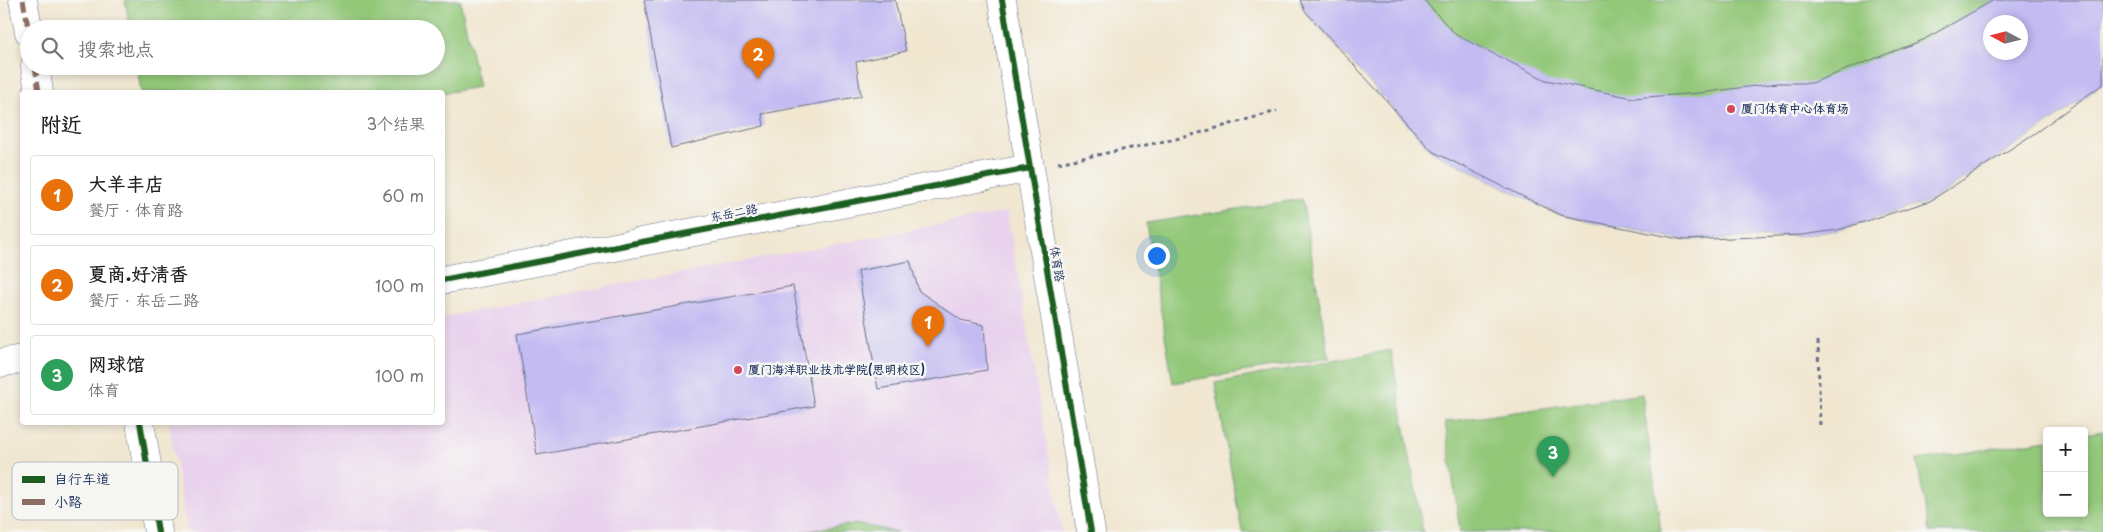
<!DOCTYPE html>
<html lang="zh">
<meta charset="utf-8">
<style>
:root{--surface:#fff;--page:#f2f2f2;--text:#202124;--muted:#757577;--line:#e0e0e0;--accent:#0f766e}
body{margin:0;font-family:"Playpen Sans","LXGW WenKai TC",sans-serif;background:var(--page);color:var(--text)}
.controls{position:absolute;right:15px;bottom:15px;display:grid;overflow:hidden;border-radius:5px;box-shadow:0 2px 8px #0003}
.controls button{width:45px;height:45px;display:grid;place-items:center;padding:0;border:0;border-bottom:1px solid var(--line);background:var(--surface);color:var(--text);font:25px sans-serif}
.compass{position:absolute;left:1983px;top:15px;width:45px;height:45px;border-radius:50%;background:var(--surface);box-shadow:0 2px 8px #0003;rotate:277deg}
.you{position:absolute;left:1156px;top:255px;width:18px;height:18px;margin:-12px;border:4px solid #fff;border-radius:50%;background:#1a73e8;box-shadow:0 0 0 8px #1a73e833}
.badge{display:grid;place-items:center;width:32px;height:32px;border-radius:50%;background:var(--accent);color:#fff;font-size:16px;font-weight:700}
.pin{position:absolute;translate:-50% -41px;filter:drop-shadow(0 1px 2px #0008)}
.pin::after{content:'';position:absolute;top:26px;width:18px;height:15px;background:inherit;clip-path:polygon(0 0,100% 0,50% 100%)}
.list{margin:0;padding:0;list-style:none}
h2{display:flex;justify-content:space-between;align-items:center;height:65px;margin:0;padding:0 20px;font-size:21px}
h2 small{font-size:16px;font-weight:400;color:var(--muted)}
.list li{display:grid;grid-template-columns:32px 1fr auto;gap:15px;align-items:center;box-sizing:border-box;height:80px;margin:0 10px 10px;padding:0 10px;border:1px solid var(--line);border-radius:5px}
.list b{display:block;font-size:19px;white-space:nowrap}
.list p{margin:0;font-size:16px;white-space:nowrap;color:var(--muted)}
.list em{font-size:16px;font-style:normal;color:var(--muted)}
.icon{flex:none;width:28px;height:28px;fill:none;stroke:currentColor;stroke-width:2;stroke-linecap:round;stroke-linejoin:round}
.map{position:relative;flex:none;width:2103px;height:532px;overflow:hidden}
.search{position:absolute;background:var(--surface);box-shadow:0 2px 8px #0003;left:20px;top:20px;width:425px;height:55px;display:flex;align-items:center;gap:12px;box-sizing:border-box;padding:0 18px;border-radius:28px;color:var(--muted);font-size:19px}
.panel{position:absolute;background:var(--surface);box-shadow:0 2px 8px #0003;left:20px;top:90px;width:425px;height:335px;border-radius:5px}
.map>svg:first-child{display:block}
.built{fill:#e9d2ed}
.green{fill:#93c879;stroke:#577c6c;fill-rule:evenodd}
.building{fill:#c3bbf2;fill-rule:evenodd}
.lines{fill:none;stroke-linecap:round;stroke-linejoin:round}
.minor-casing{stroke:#666f86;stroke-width:29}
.path{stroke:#666f86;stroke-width:3;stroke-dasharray:4 4;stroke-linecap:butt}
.minor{stroke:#fff;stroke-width:28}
.quiet{stroke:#8d6e63;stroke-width:5;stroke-dasharray:10 5;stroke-linecap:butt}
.cycleway-casing{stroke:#f6f6f2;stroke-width:9}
.cycleway{stroke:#1b5e20;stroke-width:6}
.poi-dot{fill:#d1495b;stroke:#f6f6f2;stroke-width:2}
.labels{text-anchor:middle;stroke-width:5;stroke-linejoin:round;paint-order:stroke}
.poi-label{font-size:12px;font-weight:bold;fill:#1b2f5e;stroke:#f6f6f2;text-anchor:start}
.street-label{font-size:12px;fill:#1b2f5e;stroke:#f6f6f2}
.key{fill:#f6f6f2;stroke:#b4bac6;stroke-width:1}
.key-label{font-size:14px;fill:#1b2f5e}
</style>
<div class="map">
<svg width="2103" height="532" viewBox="0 0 2103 532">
<rect width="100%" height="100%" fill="#f6f6f2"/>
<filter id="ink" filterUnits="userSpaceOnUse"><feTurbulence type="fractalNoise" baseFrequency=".02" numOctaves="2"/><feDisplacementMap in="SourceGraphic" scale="10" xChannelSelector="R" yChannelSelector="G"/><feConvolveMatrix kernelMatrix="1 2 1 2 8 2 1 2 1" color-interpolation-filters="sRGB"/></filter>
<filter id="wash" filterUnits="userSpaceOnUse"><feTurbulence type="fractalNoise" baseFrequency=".0096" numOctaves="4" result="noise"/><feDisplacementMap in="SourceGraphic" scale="20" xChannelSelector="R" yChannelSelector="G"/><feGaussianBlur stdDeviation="1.12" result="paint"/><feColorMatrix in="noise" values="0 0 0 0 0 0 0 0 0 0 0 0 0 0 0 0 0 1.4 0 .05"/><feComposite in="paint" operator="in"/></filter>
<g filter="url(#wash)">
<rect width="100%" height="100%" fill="#f1e7d1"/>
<polygon class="built" points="1007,212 1062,532 187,532 169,423 442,422 443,317"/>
<g class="green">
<polygon points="125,0 460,0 479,87 443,93 141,92 137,66 436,66 436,29 130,29"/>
<path d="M 1300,0 L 2103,0 L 2103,84 L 2035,133 L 1930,201 L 1838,230 L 1802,235 L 1684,240 L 1560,215 L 1432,151 L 1305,11 ZM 1990,22 L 2020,22 L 2020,52 L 1990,52 Z"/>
<polygon points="1302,199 1329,358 1173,383 1146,223"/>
<polygon points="1391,350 1423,532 1242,532 1215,383"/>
<polygon points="1642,394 1661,532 1460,532 1445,422"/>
<polygon points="2103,431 2103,532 1929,532 1917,460 2047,440 2047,513 2084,513 2084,434"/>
<polygon points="855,524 898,532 802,532"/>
</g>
<g id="blocks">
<g class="building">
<polygon points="644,0 895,0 906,51 856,62 861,96 762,114 764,126 671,148"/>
<path d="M 1300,0 L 1424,0 L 1456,35 L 1546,80 L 1633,98 L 1700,93 L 1778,83 L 1812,83 L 1923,40 L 1994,0 L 2103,0 L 2103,84 L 2035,133 L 1930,201 L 1838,230 L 1802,235 L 1684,240 L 1560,215 L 1432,151 L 1305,11 ZM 1990,22 L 2020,22 L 2020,52 L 1990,52 Z"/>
<polygon points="910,261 919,291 961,320 984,325 987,370 878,389 858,271"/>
<polygon points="793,286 814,406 537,455 517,334"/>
</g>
</g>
</g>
<g filter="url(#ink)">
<use href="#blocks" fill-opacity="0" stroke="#666f86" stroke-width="1"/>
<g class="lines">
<g class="minor-casing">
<g id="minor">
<polyline points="23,0 29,32"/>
<polyline points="1002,0 1091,532"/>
<polyline points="35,66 39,92"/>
<polyline points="442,280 1030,168"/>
<polyline points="0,363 22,359"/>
<polyline points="140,422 158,532"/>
</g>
</g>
<g class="path">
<polyline points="1058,163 1185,137 1277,111"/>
<polyline points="1818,341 1820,429"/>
</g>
<use href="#minor" class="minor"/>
<g class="quiet">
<polyline points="23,0 29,32"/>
<polyline points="35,66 39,92"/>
</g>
<g class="cycleway-casing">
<g id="cycleway">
<polyline points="1002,0 1091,532"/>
<polyline points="442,280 1030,168"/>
<polyline points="140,422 158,532"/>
</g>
</g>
<use href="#cycleway" class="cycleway"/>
</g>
</g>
<g class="poi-dot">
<circle cx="1731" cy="109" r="5"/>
<circle cx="738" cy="370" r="5"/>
</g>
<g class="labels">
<g class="poi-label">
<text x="1741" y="113">厦门体育中心体育场</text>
<text x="748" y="374">厦门海洋职业技术学院(思明校区)</text>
</g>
<g class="street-label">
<text transform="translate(734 213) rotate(-11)" y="4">东岳二路</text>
<text transform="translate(1057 264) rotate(81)" y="4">体育路</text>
</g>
</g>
<rect x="12" y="462" width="166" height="58" rx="8" class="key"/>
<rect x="22" y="476" width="23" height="7" fill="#1b5e20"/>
<rect x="22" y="499" width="23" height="6" fill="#8d6e63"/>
<g class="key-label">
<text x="54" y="484">自行车道</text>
<text x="54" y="507">小路</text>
</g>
</svg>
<div class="controls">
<button>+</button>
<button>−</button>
</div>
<svg class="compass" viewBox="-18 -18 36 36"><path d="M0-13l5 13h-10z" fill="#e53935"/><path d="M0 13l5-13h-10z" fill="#757577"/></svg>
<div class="you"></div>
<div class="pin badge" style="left:928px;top:347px;background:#e8710a">1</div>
<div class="pin badge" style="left:758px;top:79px;background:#e8710a">2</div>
<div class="pin badge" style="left:1553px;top:477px;background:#2e9e5b">3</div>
<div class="search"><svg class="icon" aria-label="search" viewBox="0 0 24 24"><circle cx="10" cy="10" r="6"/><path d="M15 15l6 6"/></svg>搜索地点</div>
<section class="panel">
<h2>附近<small>3个结果</small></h2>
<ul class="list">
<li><span class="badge" style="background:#e8710a">1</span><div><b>大羊丰店</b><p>餐厅 · 体育路</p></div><em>60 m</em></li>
<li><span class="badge" style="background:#e8710a">2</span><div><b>夏商.好清香</b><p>餐厅 · 东岳二路</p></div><em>100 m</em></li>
<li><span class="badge" style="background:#2e9e5b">3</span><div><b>网球馆</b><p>体育</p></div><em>100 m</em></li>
</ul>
</section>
</div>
